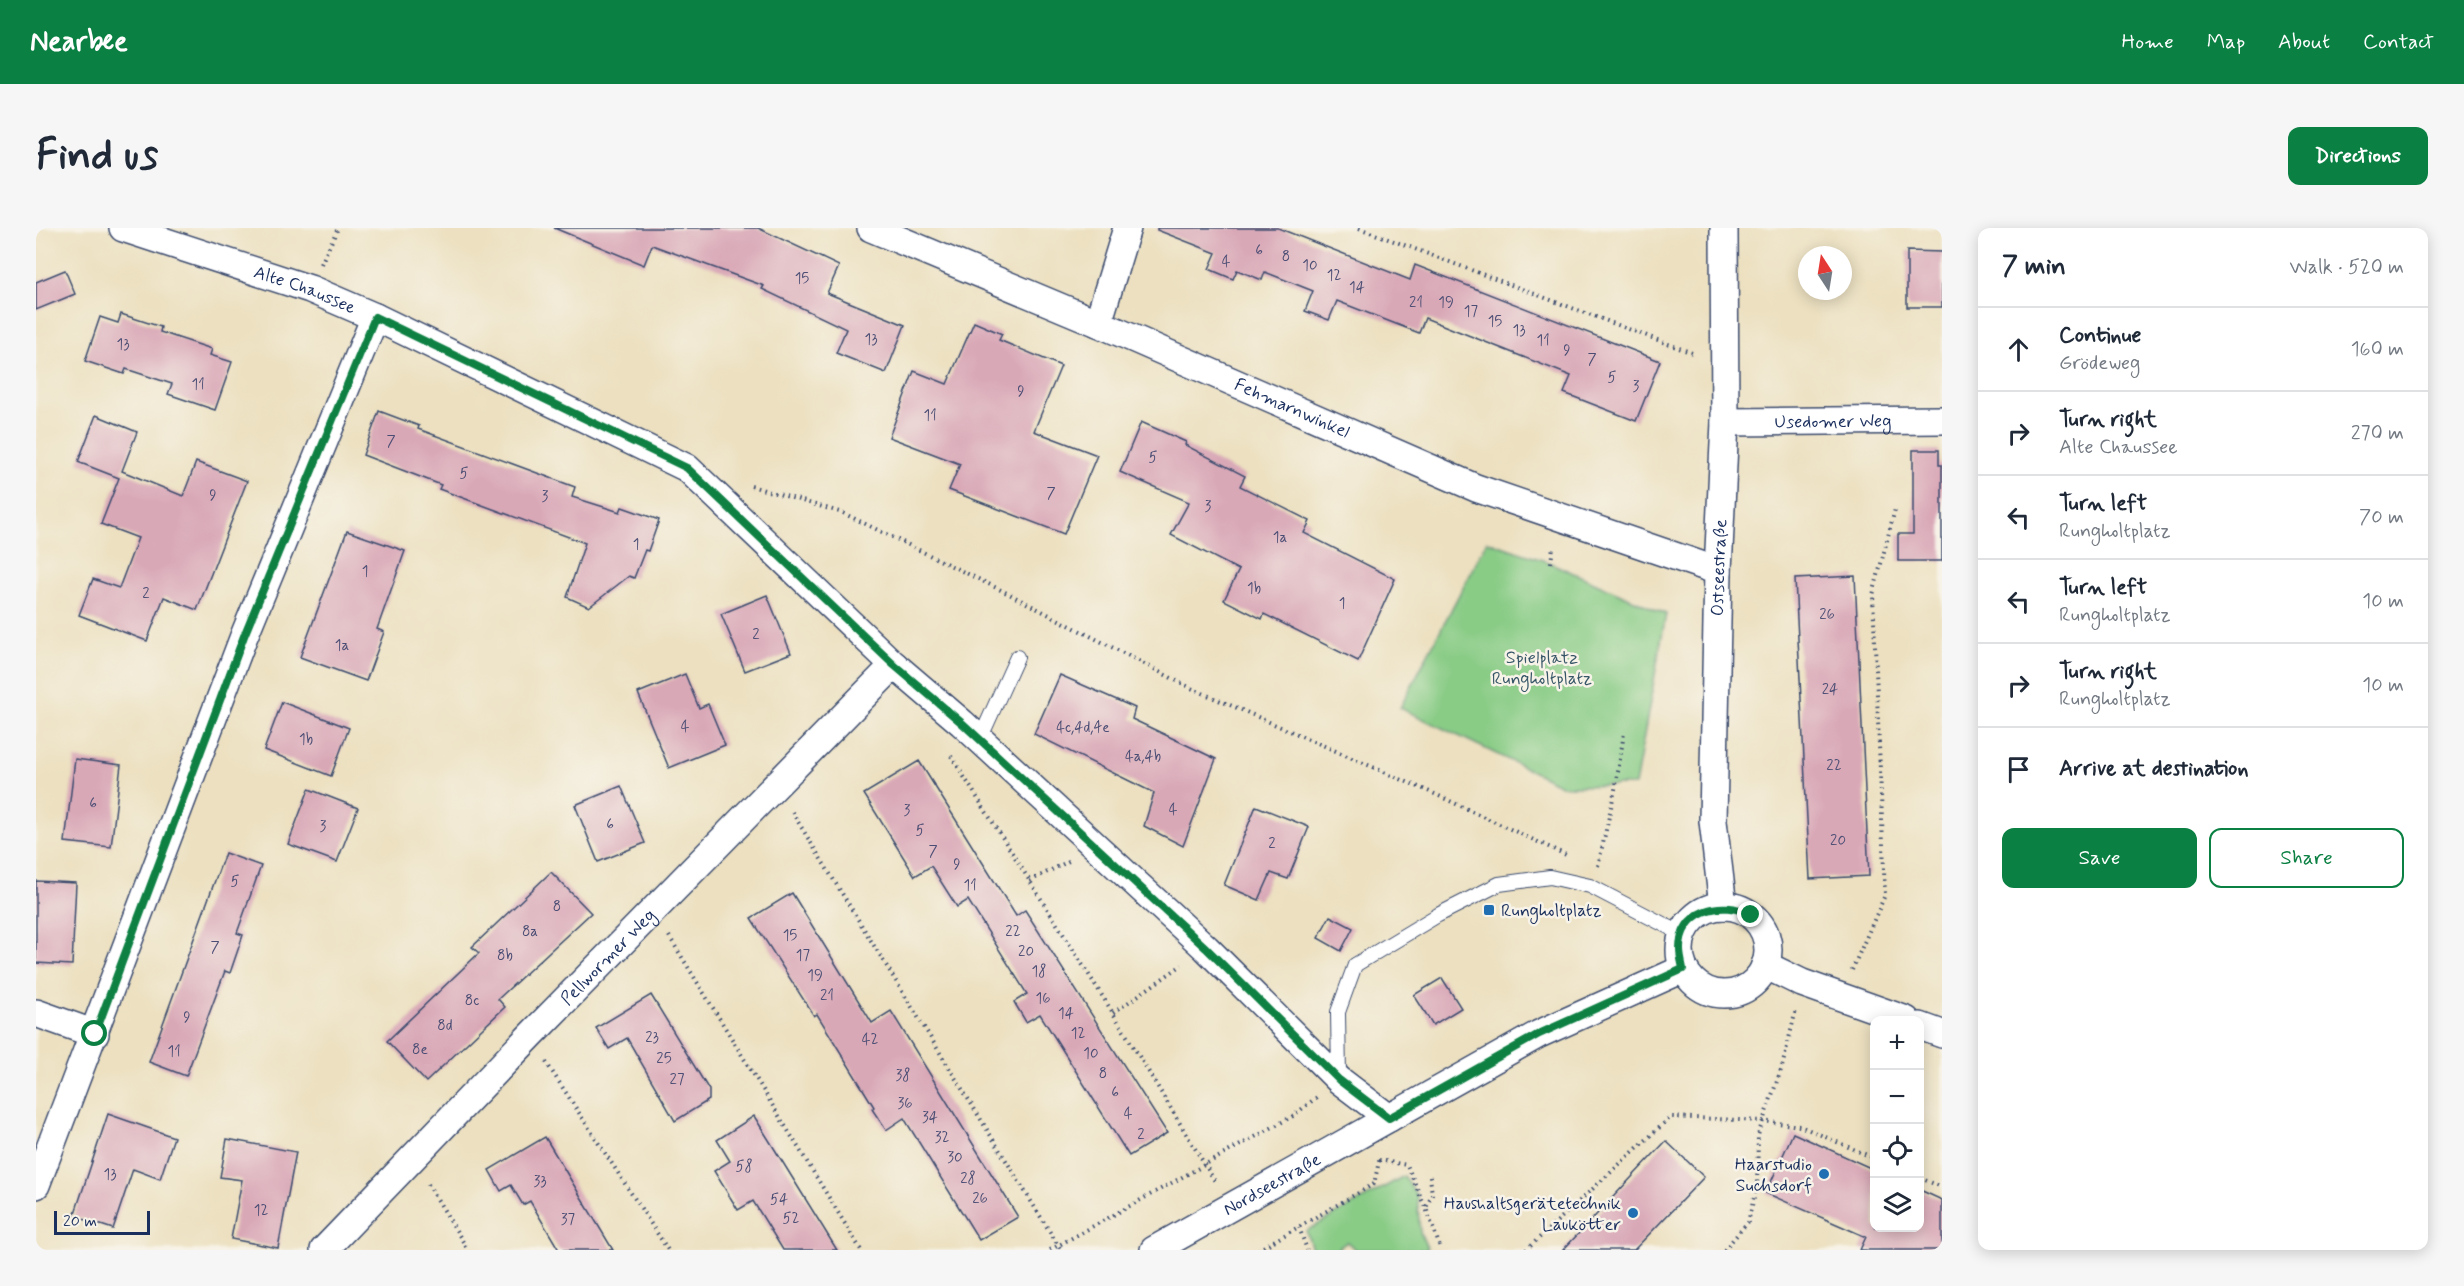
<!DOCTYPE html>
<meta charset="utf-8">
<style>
:root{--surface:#fff;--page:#f6f6f7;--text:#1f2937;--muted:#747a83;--line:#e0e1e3;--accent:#0b8043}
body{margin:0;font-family:Mynerve,sans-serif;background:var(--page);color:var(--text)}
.controls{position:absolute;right:18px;bottom:18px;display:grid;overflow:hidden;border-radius:12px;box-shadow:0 3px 15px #0003}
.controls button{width:54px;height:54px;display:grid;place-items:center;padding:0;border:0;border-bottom:2px solid var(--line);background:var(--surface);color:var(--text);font:30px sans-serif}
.compass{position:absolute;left:1762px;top:18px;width:54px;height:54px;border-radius:50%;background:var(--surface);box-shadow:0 3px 15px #0003;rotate:348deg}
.scale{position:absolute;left:18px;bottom:15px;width:96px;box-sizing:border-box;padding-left:6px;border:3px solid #1b2f5e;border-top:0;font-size:16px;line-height:21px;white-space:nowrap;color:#1b2f5e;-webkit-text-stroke:4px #f7f3e8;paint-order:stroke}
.stop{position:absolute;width:18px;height:18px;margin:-14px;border:4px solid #0b8043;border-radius:50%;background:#fff}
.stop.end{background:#0b8043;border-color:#fff;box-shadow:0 2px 6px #0008}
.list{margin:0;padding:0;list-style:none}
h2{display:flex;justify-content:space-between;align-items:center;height:78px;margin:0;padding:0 24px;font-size:26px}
h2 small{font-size:20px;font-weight:400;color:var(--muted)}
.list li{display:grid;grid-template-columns:39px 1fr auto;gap:18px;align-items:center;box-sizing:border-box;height:84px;padding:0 24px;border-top:2px solid var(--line)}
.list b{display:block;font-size:22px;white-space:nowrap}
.list p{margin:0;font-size:20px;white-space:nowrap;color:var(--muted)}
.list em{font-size:20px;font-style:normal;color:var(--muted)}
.actions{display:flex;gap:12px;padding:18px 24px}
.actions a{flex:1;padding:14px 0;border:2px solid var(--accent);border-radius:12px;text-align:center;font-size:21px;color:var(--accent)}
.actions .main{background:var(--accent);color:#fff}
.icon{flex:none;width:33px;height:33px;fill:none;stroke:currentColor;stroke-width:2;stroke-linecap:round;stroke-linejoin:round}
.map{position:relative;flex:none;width:1906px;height:1022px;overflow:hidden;border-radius:12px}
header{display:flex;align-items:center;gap:36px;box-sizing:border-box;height:84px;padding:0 30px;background:var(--accent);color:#fff}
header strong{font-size:28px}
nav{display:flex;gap:33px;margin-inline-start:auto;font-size:21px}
.intro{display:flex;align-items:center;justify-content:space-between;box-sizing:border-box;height:144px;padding:0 36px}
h1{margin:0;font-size:42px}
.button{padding:15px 27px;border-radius:12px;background:var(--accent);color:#fff;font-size:21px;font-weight:700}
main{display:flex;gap:36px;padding:0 36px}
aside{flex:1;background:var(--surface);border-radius:12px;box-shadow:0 3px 15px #0003}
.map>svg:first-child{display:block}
.green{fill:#89cc86;stroke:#527e72;stroke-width:1.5}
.building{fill:#d9a8b7}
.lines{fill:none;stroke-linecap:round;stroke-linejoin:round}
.lane-casing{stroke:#3a4a6d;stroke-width:16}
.street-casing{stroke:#3a4a6d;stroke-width:30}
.path{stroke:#3a4a6d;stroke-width:4;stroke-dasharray:1.5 4.5;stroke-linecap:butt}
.lane{stroke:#fff;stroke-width:14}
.street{stroke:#fff;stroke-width:27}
.route{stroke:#0b8043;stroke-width:8}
.poi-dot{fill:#1f6fb2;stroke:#f7f3e8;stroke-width:2}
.labels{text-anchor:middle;stroke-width:5;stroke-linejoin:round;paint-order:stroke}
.number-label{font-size:15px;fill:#4a4d74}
.street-label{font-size:18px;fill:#1b2f5e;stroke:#f7f3e8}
.park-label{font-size:18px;fill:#365668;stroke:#f7f3e8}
.poi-label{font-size:18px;fill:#1b2f5e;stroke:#f7f3e8;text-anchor:end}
</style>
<header>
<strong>Nearbee</strong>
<nav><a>Home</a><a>Map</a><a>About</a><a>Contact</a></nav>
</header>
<div class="intro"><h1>Find us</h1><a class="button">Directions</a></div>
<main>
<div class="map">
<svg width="1906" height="1022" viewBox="0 0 1906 1022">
<rect width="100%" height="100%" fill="#f7f3e8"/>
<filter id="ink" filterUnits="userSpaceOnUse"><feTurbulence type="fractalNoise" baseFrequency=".0167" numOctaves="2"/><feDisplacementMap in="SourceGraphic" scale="12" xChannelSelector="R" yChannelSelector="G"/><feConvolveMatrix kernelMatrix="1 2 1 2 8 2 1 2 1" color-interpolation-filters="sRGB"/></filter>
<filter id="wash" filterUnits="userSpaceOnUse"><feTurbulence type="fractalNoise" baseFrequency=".008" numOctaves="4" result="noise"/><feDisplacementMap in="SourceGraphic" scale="24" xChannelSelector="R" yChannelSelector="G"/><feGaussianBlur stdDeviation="1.35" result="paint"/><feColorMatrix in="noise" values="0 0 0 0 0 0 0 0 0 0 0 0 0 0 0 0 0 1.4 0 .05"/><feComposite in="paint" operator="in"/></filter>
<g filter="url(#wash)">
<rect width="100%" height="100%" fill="#ece0c0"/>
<g class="green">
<polygon points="1451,313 1515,335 1630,386 1599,557 1527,558 1364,480"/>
<polygon points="1368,948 1381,968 1384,1004 1392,1022 1320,1022 1311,1014 1300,1022 1276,1021 1270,1003"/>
</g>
<g id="blocks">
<g class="building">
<polygon points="518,0 722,0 803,38 791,65 869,97 850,145 800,125 810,101 726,61 728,58 616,17 608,37"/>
<polygon points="1121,0 1242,0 1374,52 1379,37 1624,133 1600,193 1528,165 1535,148 1389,90 1383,105 1301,73 1293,92 1269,83 1277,63 1229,44 1226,52 1201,42 1197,51 1173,41 1180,25 1121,2"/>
<polygon points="1871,23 1906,24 1906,79 1871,79"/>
<polygon points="29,42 39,66 0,82 0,54"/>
<polygon points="85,86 125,99 124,104 176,121 174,127 196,134 179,182 132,166 136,156 90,141 88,146 49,133 64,89 82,95"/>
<polygon points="938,94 966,106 963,112 1025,138 998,203 1061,227 1028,306 913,262 924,236 853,209 878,143 911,156"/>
<polygon points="343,183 383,198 382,201 539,259 536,269 584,284 586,279 623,292 612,323 609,322 598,350 593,348 553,379 531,369 549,315 403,261 405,257 327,227"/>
<polygon points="60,187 101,204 86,243 147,268 160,234 211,253 161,382 128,369 111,413 43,387 57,351 83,360 102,310 65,296 83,250 42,234"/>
<polygon points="1105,194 1150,214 1149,217 1209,248 1204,258 1274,293 1268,305 1359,351 1322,433 1228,386 1226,391 1188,372 1203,342 1135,307 1153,274 1084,244"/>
<polygon points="1877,222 1903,222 1903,237 1906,237 1906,333 1862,333 1862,306 1877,306"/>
<polygon points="311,303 369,323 341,401 348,404 330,453 264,429"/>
<polygon points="1819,348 1833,648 1774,651 1759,351"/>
<polygon points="731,367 755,425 709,443 685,386"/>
<polygon points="649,446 663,480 672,476 689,517 633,540 602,465"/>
<polygon points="1024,447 1099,480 1096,491 1180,531 1147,618 1108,598 1118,565 998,506"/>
<polygon points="246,474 313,500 295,548 228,522"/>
<polygon points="39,531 85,537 75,619 29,614"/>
<polygon points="883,533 980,688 989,682 1131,905 1093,928 1004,786 990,794 978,774 991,766 932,672 921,679 895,638 879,648 828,566"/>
<polygon points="585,558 609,615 562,634 539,577"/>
<polygon points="273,561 322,580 301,634 252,616"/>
<polygon points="1220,578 1273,599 1252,651 1235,645 1223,672 1188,657"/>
<polygon points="189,625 225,638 201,705 207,707 194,745 189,743 150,848 113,834"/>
<polygon points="515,644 555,685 462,771 469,779 390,854 351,813 443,725 436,719"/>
<polygon points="0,653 40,655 36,737 0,735"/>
<polygon points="756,665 836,795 855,783 982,989 943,1012 868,890 850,902 836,881 838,879 781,786 778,788 715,690"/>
<polygon points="1294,688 1317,700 1305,723 1282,710"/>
<polygon points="1406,750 1425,780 1397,797 1378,767"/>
<polygon points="615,767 673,862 673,872 639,893 591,810 573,821 560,800"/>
<polygon points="72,886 138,909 124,951 97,941 77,1001 38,988"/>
<polygon points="718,888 733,912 801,1022 747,1022 717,973 702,982 678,943 694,933 681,912"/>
<polygon points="1757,905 1839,942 1839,999 1884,999 1884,962 1906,972 1906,1022 1824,1022 1830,1009 1730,965"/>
<polygon points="509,909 533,949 577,1022 523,1022 494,973 487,977 475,957 465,963 453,942"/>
<polygon points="191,911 260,924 242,1020 195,1011 206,952 184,949"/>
<polygon points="1630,913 1668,949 1598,1022 1527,1022"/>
</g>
</g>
</g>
<g filter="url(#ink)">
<use href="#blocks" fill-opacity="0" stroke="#3a4a6d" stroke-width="1.5"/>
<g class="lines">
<g class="lane-casing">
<g id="lane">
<polyline points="944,511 981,429"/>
<polyline points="1303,850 1302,784 1319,737 1402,687 1463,656 1514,649 1554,658 1646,706"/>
</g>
</g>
<g class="street-casing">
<g id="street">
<path id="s1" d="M 87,0 L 274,61 L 339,89 L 651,240 L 858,437 L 926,495 L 1170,720 L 1303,852 L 1353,890"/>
<path id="s2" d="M 835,0 L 1062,95 L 1440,260 L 1682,343"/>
<polyline points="1062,95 1091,0"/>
<path id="s3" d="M 1689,194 L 1906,192"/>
<path id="s4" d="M 1687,678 L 1677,593 L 1682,343 L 1689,194 L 1688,0"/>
<circle cx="1688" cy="722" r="44"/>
<polyline points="1729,737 1766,755 1870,792"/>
<polyline points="0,785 59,806"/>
<polyline points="1884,798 1906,806"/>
<polyline points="0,957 208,408 339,89"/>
<path id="s5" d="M 288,1022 L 494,808 L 858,437"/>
<path id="s6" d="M 1118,1022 L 1503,806 L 1647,741"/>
</g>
</g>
<g class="path">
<polyline points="1323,0 1659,126"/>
<polyline points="285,36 302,0"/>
<polyline points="715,258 807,285 973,366 1155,460 1401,567 1530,627"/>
<polyline points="1515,335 1517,318"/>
<polyline points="915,528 1077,785 1180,955"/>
<polyline points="756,584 1025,1022"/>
<polyline points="1562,638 1580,557 1588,505"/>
<polyline points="994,653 1033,633"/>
<polyline points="633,708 825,1022"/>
<polyline points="1816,742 1849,667 1837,367 1859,281"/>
<polyline points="1077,785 1146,737"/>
<polyline points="510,834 632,1022"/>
<polyline points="1343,932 1371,937 1389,979"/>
<polyline points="1394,948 1396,967 1390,980 1405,1022"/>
<polyline points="1884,950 1906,959"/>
<polyline points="392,956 432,1022"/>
<polyline points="1263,999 1271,1022"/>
<polyline points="1014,1022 1257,888 1281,869"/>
<polyline points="1222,1022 1338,956 1344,929"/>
<polyline points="1490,1022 1635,889 1727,893 1764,898 1838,930"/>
<polyline points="1688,1022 1712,994 1721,958 1722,907 1746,839 1760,782"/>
</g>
<use href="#lane" class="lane"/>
<use href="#street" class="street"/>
</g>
</g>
<g class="lines" filter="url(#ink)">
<path class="route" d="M 59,806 L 208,408 L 339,89 L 651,240 L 858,437 L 926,495 L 1170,720 L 1303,852 L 1353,890 L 1503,806 L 1647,741 C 1646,735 1644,728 1644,722 C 1643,683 1686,670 1715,687"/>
</g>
<g class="poi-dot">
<rect x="1447" y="676" width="12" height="12" rx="3"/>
<circle cx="1788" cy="946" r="6"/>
<circle cx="1597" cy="985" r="6"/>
</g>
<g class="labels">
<g class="number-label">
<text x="1223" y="27">6</text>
<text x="1250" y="33">8</text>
<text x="1190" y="38">4</text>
<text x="1274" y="42">10</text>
<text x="1298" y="52">12</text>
<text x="766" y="55">15</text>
<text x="1321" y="64">14</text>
<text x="1380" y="79">21</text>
<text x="1410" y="79">19</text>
<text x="1435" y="88">17</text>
<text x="1459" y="98">15</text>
<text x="1483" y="107">13</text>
<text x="835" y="116">13</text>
<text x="1507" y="117">11</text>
<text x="87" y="121">13</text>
<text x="1531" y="127">9</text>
<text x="1556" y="136">7</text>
<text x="1576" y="154">5</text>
<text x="162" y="161">11</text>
<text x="1600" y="163">3</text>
<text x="985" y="168">9</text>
<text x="894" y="192">11</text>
<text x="355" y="218">7</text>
<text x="1117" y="234">5</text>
<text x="428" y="250">5</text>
<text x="1015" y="270">7</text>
<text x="177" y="272">9</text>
<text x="509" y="273">3</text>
<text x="1172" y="283">3</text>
<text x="1244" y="314">1a</text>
<text x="600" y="321">1</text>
<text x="329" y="348">1</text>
<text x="1218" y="365">1b</text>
<text x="110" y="370">2</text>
<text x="1306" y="380">1</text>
<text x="1791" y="391">26</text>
<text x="720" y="411">2</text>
<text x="306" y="422">1a</text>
<text x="1794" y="466">24</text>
<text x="649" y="503">4</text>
<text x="1047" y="504">4c,4d,4e</text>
<text x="270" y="516">1b</text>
<text x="1107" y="533">4a,4b</text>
<text x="1798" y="542">22</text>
<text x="57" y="580">6</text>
<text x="1137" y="586">4</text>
<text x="871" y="587">3</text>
<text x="574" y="601">6</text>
<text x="287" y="603">3</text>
<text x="884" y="607">5</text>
<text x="1802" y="617">20</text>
<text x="1236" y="620">2</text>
<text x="897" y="628">7</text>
<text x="921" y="641">9</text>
<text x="199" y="658">5</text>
<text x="934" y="662">11</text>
<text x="521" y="683">8</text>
<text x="494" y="708">8a</text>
<text x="977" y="708">22</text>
<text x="754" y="712">15</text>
<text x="179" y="724">7</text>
<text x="990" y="728">20</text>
<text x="469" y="732">8b</text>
<text x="767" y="732">17</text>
<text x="1003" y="748">18</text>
<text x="779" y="752">19</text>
<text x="791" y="772">21</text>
<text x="1007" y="775">16</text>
<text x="436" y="777">8c</text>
<text x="1030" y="790">14</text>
<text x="151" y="794">9</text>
<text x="409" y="802">8d</text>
<text x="1042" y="810">12</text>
<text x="616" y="814">23</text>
<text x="834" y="816">42</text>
<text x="384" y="826">8e</text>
<text x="138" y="828">11</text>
<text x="1055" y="830">10</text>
<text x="628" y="835">25</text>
<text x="1067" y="850">8</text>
<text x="867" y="852">38</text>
<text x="641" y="856">27</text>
<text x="1079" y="869">6</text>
<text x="869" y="880">36</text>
<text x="1092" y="890">4</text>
<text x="894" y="894">34</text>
<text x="1105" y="911">2</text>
<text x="906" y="914">32</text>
<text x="919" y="934">30</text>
<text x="708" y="943">58</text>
<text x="74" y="951">13</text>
<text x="932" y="955">28</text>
<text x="504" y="958">33</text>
<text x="944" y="975">26</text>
<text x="743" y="976">54</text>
<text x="225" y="987">12</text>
<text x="755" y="995">52</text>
<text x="532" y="996">37</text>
</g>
<g class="street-label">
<text dy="6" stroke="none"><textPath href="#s1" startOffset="192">Alte Chaussee</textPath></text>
<text dy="6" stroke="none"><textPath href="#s2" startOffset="458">Fehmarnwinkel</textPath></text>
<text dy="6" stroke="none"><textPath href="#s3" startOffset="108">Usedomer Weg</textPath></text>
<text dy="6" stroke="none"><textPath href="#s4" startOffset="339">Ostseestraße</textPath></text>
<text dy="6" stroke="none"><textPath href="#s5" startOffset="408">Pellwormer Weg</textPath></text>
<text dy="6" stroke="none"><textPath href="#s6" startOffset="135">Nordseestraße</textPath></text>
</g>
<g class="park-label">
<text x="1506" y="435">Spielplatz<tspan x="1506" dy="21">Rungholtplatz</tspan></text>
</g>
<g class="poi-label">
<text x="1465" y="688" text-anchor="start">Rungholtplatz</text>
<text x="1776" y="942">Haarstudio<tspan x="1776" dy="21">Suchsdorf</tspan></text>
<text x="1585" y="981">Haushaltsgerätetechnik<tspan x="1585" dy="21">Laukötter</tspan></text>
</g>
</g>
</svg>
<div class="controls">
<button>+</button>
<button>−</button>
<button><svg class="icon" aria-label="locate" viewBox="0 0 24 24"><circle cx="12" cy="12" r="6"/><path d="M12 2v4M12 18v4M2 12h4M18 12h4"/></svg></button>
<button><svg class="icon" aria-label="layers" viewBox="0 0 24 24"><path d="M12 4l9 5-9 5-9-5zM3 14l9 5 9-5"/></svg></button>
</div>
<svg class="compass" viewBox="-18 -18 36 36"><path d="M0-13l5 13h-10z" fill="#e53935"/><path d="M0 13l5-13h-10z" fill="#747a83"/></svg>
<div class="scale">20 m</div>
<div class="stop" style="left:59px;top:806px"></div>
<div class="stop end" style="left:1715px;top:687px"></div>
</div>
<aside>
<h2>7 min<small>Walk · 520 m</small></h2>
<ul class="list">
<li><svg class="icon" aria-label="ahead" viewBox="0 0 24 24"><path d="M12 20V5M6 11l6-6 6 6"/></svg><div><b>Continue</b><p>Grödeweg</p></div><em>160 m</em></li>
<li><svg class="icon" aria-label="right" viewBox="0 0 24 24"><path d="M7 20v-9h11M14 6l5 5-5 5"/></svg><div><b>Turn right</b><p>Alte Chaussee</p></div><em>270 m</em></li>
<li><svg class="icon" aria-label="left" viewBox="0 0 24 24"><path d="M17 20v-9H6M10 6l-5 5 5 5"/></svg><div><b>Turn left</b><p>Rungholtplatz</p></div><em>70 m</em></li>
<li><svg class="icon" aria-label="left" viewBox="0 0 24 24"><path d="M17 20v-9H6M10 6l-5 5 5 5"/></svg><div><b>Turn left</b><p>Rungholtplatz</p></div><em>10 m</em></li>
<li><svg class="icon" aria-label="right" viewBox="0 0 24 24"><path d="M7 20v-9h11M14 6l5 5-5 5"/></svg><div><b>Turn right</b><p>Rungholtplatz</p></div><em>10 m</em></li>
<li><svg class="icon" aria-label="arrive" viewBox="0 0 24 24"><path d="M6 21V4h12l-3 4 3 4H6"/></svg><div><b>Arrive at destination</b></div></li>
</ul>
<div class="actions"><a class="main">Save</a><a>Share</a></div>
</aside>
</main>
